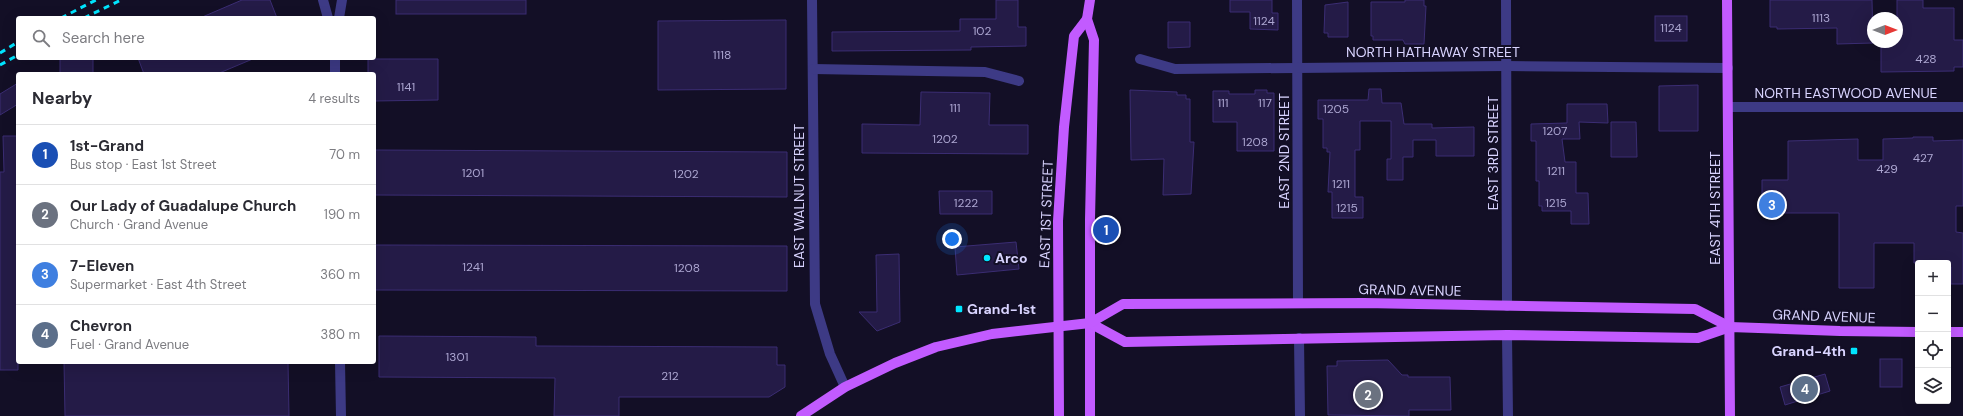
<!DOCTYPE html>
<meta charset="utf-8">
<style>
:root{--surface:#fff;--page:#f2f2f3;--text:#2b2b33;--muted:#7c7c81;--line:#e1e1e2;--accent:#187f8f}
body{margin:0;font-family:"DM Sans",sans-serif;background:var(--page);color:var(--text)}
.controls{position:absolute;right:12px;bottom:12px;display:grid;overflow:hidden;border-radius:4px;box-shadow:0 4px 16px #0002}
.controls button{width:36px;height:36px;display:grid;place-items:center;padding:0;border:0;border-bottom:1px solid var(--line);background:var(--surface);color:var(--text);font:20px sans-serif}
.compass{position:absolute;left:1867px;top:12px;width:36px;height:36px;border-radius:50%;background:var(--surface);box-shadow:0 4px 16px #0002;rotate:90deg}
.you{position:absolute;left:952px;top:239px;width:14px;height:14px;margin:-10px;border:3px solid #fff;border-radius:50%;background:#1a73e8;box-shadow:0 0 0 6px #1a73e833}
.badge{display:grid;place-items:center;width:26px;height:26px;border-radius:50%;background:var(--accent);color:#fff;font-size:13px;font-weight:700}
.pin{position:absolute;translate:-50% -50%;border:2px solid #fff;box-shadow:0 1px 4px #0006}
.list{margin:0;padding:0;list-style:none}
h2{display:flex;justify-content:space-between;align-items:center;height:52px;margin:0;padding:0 16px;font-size:17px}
h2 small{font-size:13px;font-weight:400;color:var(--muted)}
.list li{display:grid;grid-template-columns:26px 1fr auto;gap:12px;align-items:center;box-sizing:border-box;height:60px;padding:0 16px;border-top:1px solid var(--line)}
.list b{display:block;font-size:15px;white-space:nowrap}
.list p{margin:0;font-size:13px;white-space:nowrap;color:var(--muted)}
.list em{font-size:13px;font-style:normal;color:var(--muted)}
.icon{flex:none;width:22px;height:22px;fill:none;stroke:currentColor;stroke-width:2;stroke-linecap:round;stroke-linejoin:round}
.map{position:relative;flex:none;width:1963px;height:416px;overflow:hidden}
.search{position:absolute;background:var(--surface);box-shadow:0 4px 16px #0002;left:16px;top:16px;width:360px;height:44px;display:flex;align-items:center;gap:10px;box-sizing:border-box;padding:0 14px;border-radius:4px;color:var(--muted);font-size:15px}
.panel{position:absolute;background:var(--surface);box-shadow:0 4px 16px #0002;left:16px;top:72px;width:360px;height:292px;border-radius:4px}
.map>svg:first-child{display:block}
.building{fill:#241b47;stroke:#3b2d73}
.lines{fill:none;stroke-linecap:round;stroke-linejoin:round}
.minor{stroke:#3d3a85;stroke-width:10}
.major{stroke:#c25bff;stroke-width:10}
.rail{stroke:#00e5ff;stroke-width:3;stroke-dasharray:6 5;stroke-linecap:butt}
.poi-dot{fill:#00e5ff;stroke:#130f26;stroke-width:1.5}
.labels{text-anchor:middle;stroke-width:4;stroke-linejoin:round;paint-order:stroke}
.number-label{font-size:12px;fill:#aca6d1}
.street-label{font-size:14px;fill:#d9d4ff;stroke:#130f26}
.poi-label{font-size:14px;font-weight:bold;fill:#d9d4ff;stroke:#130f26;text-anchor:start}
</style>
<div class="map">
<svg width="1963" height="416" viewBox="0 0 1963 416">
<rect width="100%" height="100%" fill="#130f26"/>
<g class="building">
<polygon points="242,0 270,0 277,18 200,18"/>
<rect x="396" y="0" width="130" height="14"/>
<polygon points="996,0 1018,0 1018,27 1026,27 1026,46 971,47 971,50 832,51 832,32 960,31 960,19 996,19"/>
<polygon points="1230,0 1272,0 1272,13 1278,13 1278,30 1250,29 1250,12 1230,12"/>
<polygon points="1405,0 1424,0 1424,6 1426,6 1424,44 1405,44 1403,40 1373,40 1373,36 1371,36 1371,2 1405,2"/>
<polygon points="1770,0 1872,0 1873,43 1837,44 1837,28 1777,29 1777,27 1770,27"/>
<polygon points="1897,0 1923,0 1923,8 1954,8 1954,40 1963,40 1963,67 1954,67 1954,71 1881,72 1881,42 1897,42"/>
<polygon points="1348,2 1348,37 1328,37 1328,33 1324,33 1325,5"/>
<rect x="1655" y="16" width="32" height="25"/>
<polygon points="786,20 786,89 658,90 658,21"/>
<polygon points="1168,22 1190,22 1190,47 1168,48"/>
<rect x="60" y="58" width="33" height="16"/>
<polygon points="138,58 255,58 217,74 144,74"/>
<polygon points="368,59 438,59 438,100 374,101 374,74 368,74"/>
<polygon points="18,83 18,104 0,115 0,94"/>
<polygon points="1698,85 1698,131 1659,131 1659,86"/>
<polygon points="1369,89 1381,89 1382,103 1401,103 1404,124 1432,124 1432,128 1474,127 1474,156 1436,156 1436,140 1413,140 1413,157 1403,157 1403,180 1387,180 1387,159 1391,159 1391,121 1360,121 1360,150 1355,150 1355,197 1363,197 1363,218 1332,218 1332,192 1328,192 1330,152 1327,152 1327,148 1323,148 1323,119 1318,119 1318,100 1368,100"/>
<polygon points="1130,90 1177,92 1177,95 1186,95 1186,99 1190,99 1190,142 1194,142 1191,194 1163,195 1164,159 1131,160"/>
<polygon points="1255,90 1267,90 1267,93 1274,93 1274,151 1237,151 1237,122 1213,122 1213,91 1229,91 1229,94 1255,94"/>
<polygon points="921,92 990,93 989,125 1028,125 1028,154 862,153 862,124 920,125"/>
<polygon points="1567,104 1607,104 1608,123 1579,122 1580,139 1562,139 1565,162 1576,162 1576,193 1588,193 1589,224 1571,224 1571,211 1542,211 1542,206 1539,206 1539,181 1536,181 1536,141 1531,141 1531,124 1567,123"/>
<polygon points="1611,122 1636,122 1637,157 1611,157"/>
<polygon points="3,136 18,136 18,370 0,370 0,172 4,172"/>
<polygon points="1913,137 1933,137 1933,141 1963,140 1963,206 1956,206 1956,232 1963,233 1963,284 1951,284 1951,267 1948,267 1948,263 1914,263 1914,243 1874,243 1874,288 1839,288 1839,213 1762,213 1762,180 1788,180 1788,141 1858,139 1858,160 1883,160 1883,139 1913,138"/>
<polygon points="374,150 787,152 787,197 374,195"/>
<polygon points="939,191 992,191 992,214 940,214"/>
<polygon points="1016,242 1019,269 957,275 955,247"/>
<polygon points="374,245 787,246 787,291 374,290"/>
<polygon points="899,254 900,322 877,331 859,312 877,312 876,255"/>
<polygon points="379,336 536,337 536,346 777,347 777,365 785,365 785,387 769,397 619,397 619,416 554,416 555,378 379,377"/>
<rect x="1880" y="359" width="22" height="28"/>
<polygon points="1388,360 1402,375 1408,375 1408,377 1450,377 1451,410 1409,410 1409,416 1328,415 1327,366 1337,366 1337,361"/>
<polygon points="64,362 288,362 289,416 65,416"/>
<polygon points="1825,374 1830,391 1785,405 1780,387"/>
</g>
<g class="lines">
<g class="minor">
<polyline points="323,0 328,18"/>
<polyline points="812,0 815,304 830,354 845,387"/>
<polyline points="1297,0 1298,303"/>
<polyline points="1506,0 1507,306"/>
<polyline points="339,18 342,0"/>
<polyline points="335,58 335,74"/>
<polyline points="1140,59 1175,69 1506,66 1728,68"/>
<polyline points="813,69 985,72 1019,81"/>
<polyline points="1729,107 1963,107"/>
<polyline points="1507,335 1508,416"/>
<polyline points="1299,338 1300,416"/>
<polyline points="340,362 341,416"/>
</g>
<g class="major">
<polyline points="1090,0 1087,19 1094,40 1090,219 1090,416"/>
<polyline points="1727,0 1730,416"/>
<polyline points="1090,323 1125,342 1507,335 1698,338 1730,327 1840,331 1918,332"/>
<polyline points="1948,332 1963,332"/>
<polyline points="801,416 845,387 895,363 936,347 992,334 1090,323 1123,304 1364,303 1695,309 1730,327"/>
<polyline points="1059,416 1058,221 1064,127 1074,36 1087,19"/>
</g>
<g class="rail">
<polyline points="61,18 96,0"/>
<polyline points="84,18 121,0"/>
<polyline points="0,53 18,42"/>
<polyline points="0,65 18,55"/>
</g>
</g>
<g class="poi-dot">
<circle cx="987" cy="258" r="4"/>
<rect x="955" y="305" width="8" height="8" rx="2"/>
<rect x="1850" y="347" width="8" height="8" rx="2"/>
</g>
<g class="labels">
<g class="number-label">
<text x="1821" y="22">1113</text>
<text x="1264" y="25">1124</text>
<text x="1671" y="32">1124</text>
<text x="982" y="35">102</text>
<text x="722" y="59">1118</text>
<text x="1926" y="63">428</text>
<text x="406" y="91">1141</text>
<text x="1223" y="107">111</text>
<text x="1265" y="107">117</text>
<text x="955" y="112">111</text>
<text x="1336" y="113">1205</text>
<text x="1555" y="135">1207</text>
<text x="945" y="143">1202</text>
<text x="1255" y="146">1208</text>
<text x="1923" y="162">427</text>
<text x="1887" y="173">429</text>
<text x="1556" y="175">1211</text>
<text x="473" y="177">1201</text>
<text x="686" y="178">1202</text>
<text x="1341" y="188">1211</text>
<text x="966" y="207">1222</text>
<text x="1556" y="207">1215</text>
<text x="1347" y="212">1215</text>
<text x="473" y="271">1241</text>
<text x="687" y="272">1208</text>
<text x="457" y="361">1301</text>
<text x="670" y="380">212</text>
</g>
<g class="street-label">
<text x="1433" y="57">NORTH HATHAWAY STREET</text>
<text x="1846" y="98">NORTH EASTWOOD AVENUE</text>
<text transform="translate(1284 151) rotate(-90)" y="5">EAST 2ND STREET</text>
<text transform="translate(1493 153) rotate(-90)" y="5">EAST 3RD STREET</text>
<text transform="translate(799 196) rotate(-90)" y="5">EAST WALNUT STREET</text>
<text transform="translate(1715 208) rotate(-90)" y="5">EAST 4TH STREET</text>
<text transform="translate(1046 214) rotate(-88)" y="5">EAST 1ST STREET</text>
<text transform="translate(1410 290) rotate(1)" y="5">GRAND AVENUE</text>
<text transform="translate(1824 316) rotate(2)" y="5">GRAND AVENUE</text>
</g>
<g class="poi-label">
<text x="995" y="263">Arco</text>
<text x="967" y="314">Grand-1st</text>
<text x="1846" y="356" text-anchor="end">Grand-4th</text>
</g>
</g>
</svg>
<div class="controls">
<button>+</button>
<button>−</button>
<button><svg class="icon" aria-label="locate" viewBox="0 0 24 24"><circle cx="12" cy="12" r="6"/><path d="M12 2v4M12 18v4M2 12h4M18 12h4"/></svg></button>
<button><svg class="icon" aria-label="layers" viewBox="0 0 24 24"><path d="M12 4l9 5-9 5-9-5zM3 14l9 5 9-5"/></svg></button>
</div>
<svg class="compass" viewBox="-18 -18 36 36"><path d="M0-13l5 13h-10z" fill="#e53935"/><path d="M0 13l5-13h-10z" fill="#7c7c81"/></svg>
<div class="you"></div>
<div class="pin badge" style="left:1106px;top:230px;background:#1a4fb4">1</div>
<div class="pin badge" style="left:1368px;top:395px;background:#6b7280">2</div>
<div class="pin badge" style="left:1772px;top:205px;background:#3f7fe0">3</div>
<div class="pin badge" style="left:1805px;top:389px;background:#5c6f8a">4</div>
<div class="search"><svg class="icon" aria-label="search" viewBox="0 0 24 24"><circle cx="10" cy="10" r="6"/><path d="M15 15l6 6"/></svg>Search here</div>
<section class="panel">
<h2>Nearby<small>4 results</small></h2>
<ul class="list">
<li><span class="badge" style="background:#1a4fb4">1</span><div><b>1st-Grand</b><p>Bus stop · East 1st Street</p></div><em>70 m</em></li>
<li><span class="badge" style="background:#6b7280">2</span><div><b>Our Lady of Guadalupe Church</b><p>Church · Grand Avenue</p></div><em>190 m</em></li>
<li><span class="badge" style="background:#3f7fe0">3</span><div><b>7-Eleven</b><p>Supermarket · East 4th Street</p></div><em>360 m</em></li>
<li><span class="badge" style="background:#5c6f8a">4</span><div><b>Chevron</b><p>Fuel · Grand Avenue</p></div><em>380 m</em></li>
</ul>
</section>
</div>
